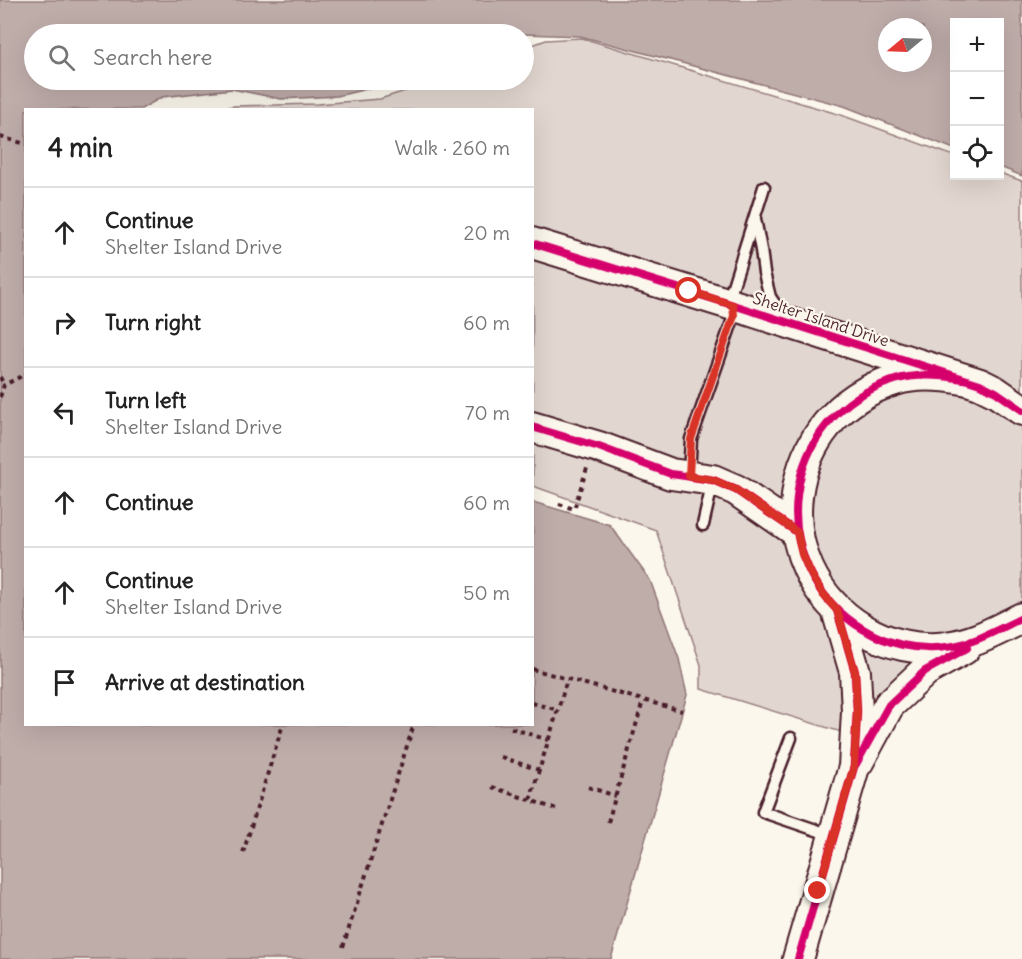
<!DOCTYPE html>
<meta charset="utf-8">
<style>
:root{--surface:#fff;--page:#f6f6f6;--text:#222;--muted:#767676;--line:#e0e0e0}
body{margin:0;font-family:Delius,sans-serif;background:var(--page);color:var(--text)}
.controls{position:absolute;right:18px;top:18px;display:grid;overflow:hidden;border-radius:0px;box-shadow:0 6px 24px #0002}
.controls button{width:54px;height:54px;display:grid;place-items:center;padding:0;border:0;border-bottom:2px solid var(--line);background:var(--surface);color:var(--text);font:30px sans-serif}
.compass{position:absolute;left:878px;top:18px;width:54px;height:54px;border-radius:50%;background:var(--surface);box-shadow:0 6px 24px #0002;rotate:251deg}
.stop{position:absolute;width:18px;height:18px;margin:-14px;border:4px solid #d93025;border-radius:50%;background:#fff}
.stop.end{background:#d93025;border-color:#fff;box-shadow:0 2px 6px #0008}
.list{margin:0;padding:0;list-style:none}
h2{display:flex;justify-content:space-between;align-items:center;height:78px;margin:0;padding:0 24px;font-size:26px}
h2 small{font-size:20px;font-weight:400;color:var(--muted)}
.list li{display:grid;grid-template-columns:39px 1fr auto;gap:18px;align-items:center;box-sizing:border-box;height:90px;padding:0 24px;border-top:2px solid var(--line)}
.list b{display:block;font-size:22px;white-space:nowrap}
.list p{margin:0;font-size:20px;white-space:nowrap;color:var(--muted)}
.list em{font-size:20px;font-style:normal;color:var(--muted)}
.icon{flex:none;width:33px;height:33px;fill:none;stroke:currentColor;stroke-width:2;stroke-linecap:round;stroke-linejoin:round}
.map{position:relative;flex:none;width:1022px;height:959px;overflow:hidden}
.search{position:absolute;background:var(--surface);box-shadow:0 6px 24px #0002;left:24px;top:24px;width:510px;height:66px;display:flex;align-items:center;gap:15px;box-sizing:border-box;padding:0 21px;border-radius:33px;color:var(--muted);font-size:22px}
.panel{position:absolute;background:var(--surface);box-shadow:0 6px 24px #0002;left:24px;top:108px;width:510px;height:618px;border-radius:0px}
.map>svg:first-child{display:block}
.green{fill:#e2d7d0;stroke:#967b7e;stroke-width:1.5}
.water{fill:#bfadaa;stroke:#907477;stroke-width:1.5;fill-rule:evenodd}
.lines{fill:none;stroke-linecap:round;stroke-linejoin:round}
.lane-casing{stroke:#4a1f2b;stroke-width:15}
.secondary-casing{stroke:#4a1f2b;stroke-width:34}
.path{stroke:#4a1f2b;stroke-width:4;stroke-dasharray:4.5 4.5;stroke-linecap:butt}
.lane{stroke:#fbf7ec;stroke-width:10}
.secondary{stroke:#fbf7ec;stroke-width:30}
.cycleway-casing{stroke:#fbf7ec;stroke-width:11}
.cycleway{stroke:#d6006c;stroke-width:8}
.route{stroke:#d93025;stroke-width:8}
.labels{text-anchor:middle;stroke-width:4.5;stroke-linejoin:round;paint-order:stroke}
.street-label{font-size:16px;fill:#4a1f2b;stroke:#fbf7ec}
</style>
<div class="map">
<svg width="1022" height="959" viewBox="0 0 1022 959">
<rect width="100%" height="100%" fill="#fbf7ec"/>
<filter id="ink" filterUnits="userSpaceOnUse"><feTurbulence type="fractalNoise" baseFrequency=".0167" numOctaves="2"/><feDisplacementMap in="SourceGraphic" scale="12" xChannelSelector="R" yChannelSelector="G"/><feConvolveMatrix kernelMatrix="1 2 1 2 8 2 1 2 1" color-interpolation-filters="sRGB"/></filter>
<g filter="url(#ink)">
<polygon class="green" points="582,38 841,115 954,156 954,176 1000,176 1000,173 1022,181 1022,612 864,739 701,689 701,665 656,530 533,486 532,110 208,110 234,106 317,104 380,99 440,80 524,80 524,48 546,40"/>
<path class="water" d="M 0,0 L 1022,0 L 1022,176 L 1000,167 L 1000,22 L 954,22 L 954,149 L 844,106 L 580,36 L 524,34 L 34,34 L 34,80 L 399,80 L 384,85 L 337,96 L 281,99 L 232,89 L 162,97 L 141,109 L 26,110 L 26,724 L 532,724 L 533,502 L 610,525 L 650,580 L 679,659 L 687,695 L 611,959 L 0,959 ZM 887,27 L 923,27 L 923,63 L 887,63 Z"/>
<g class="lines">
<g class="lane-casing">
<g id="lane">
<polyline points="755,219 761,250 764,273 770,297 780,312"/>
<polyline points="689,474 691,439 734,316 732,289 764,187"/>
<polyline points="703,525 713,481"/>
<polyline points="791,738 763,812 831,835"/>
</g>
</g>
<g class="secondary-casing">
<g id="secondary">
<polyline points="532,243 733,305 980,384 996,392 1022,410"/>
<path d="M 963,379 C 940,375 917,373 895,380 C 780,414 760,567 863,629 C 887,644 918,651 946,647 C 974,644 997,630 1022,618"/>
<polyline points="532,427 599,447 671,474 713,480 736,490 797,532"/>
<polyline points="858,762 889,705 925,671 964,649"/>
<polyline points="798,959 854,767 857,711 855,672 837,610"/>
</g>
</g>
<g class="path">
<polyline points="215,110 226,110"/>
<polyline points="0,137 26,144"/>
<polyline points="0,377 4,385"/>
<polyline points="0,397 4,385 26,374"/>
<polyline points="559,504 574,509 587,468"/>
<polyline points="532,669 682,711"/>
<polyline points="532,703 558,710"/>
<polyline points="511,728 548,740"/>
<polyline points="501,757 539,770"/>
<polyline points="492,787 556,809"/>
<polyline points="588,787 616,796"/>
<polyline points="530,800 567,680"/>
<polyline points="608,822 643,701"/>
<polyline points="243,853 283,724"/>
<polyline points="343,947 414,724"/>
</g>
<use href="#lane" class="lane"/>
<use href="#secondary" class="secondary"/>
<g class="cycleway-casing">
<g id="cycleway">
<polyline points="532,243 733,305 980,384 996,392 1022,410"/>
<path d="M 963,379 C 940,375 917,373 895,380 C 780,414 760,567 863,629 C 887,644 918,651 946,647 C 974,644 997,630 1022,618"/>
<polyline points="532,427 599,447 671,474 713,480 736,490 797,532"/>
<polyline points="856,764 889,705 925,671 967,648"/>
<polyline points="798,959 854,767 857,711 855,672 837,610"/>
</g>
</g>
<use href="#cycleway" class="cycleway"/>
</g>
</g>
<g class="lines" filter="url(#ink)">
<polyline class="route" points="689,291 733,305 734,316 691,439 689,476 713,480 736,490 797,532 802,554 811,574 823,594 837,610 855,672 856,691 857,711 854,766 818,891"/>
</g>
<g class="labels">
<g class="street-label">
<text transform="translate(821 319) rotate(18)" y="6">Shelter Island Drive</text>
</g>
</g>
</svg>
<div class="controls">
<button>+</button>
<button>−</button>
<button><svg class="icon" aria-label="locate" viewBox="0 0 24 24"><circle cx="12" cy="12" r="6"/><path d="M12 2v4M12 18v4M2 12h4M18 12h4"/></svg></button>
</div>
<svg class="compass" viewBox="-18 -18 36 36"><path d="M0-13l5 13h-10z" fill="#e53935"/><path d="M0 13l5-13h-10z" fill="#767676"/></svg>
<div class="stop" style="left:689px;top:291px"></div>
<div class="stop end" style="left:818px;top:891px"></div>
<div class="search"><svg class="icon" aria-label="search" viewBox="0 0 24 24"><circle cx="10" cy="10" r="6"/><path d="M15 15l6 6"/></svg>Search here</div>
<section class="panel">
<h2>4 min<small>Walk · 260 m</small></h2>
<ul class="list">
<li><svg class="icon" aria-label="ahead" viewBox="0 0 24 24"><path d="M12 20V5M6 11l6-6 6 6"/></svg><div><b>Continue</b><p>Shelter Island Drive</p></div><em>20 m</em></li>
<li><svg class="icon" aria-label="right" viewBox="0 0 24 24"><path d="M7 20v-9h11M14 6l5 5-5 5"/></svg><div><b>Turn right</b></div><em>60 m</em></li>
<li><svg class="icon" aria-label="left" viewBox="0 0 24 24"><path d="M17 20v-9H6M10 6l-5 5 5 5"/></svg><div><b>Turn left</b><p>Shelter Island Drive</p></div><em>70 m</em></li>
<li><svg class="icon" aria-label="ahead" viewBox="0 0 24 24"><path d="M12 20V5M6 11l6-6 6 6"/></svg><div><b>Continue</b></div><em>60 m</em></li>
<li><svg class="icon" aria-label="ahead" viewBox="0 0 24 24"><path d="M12 20V5M6 11l6-6 6 6"/></svg><div><b>Continue</b><p>Shelter Island Drive</p></div><em>50 m</em></li>
<li><svg class="icon" aria-label="arrive" viewBox="0 0 24 24"><path d="M6 21V4h12l-3 4 3 4H6"/></svg><div><b>Arrive at destination</b></div></li>
</ul>
</section>
</div>
